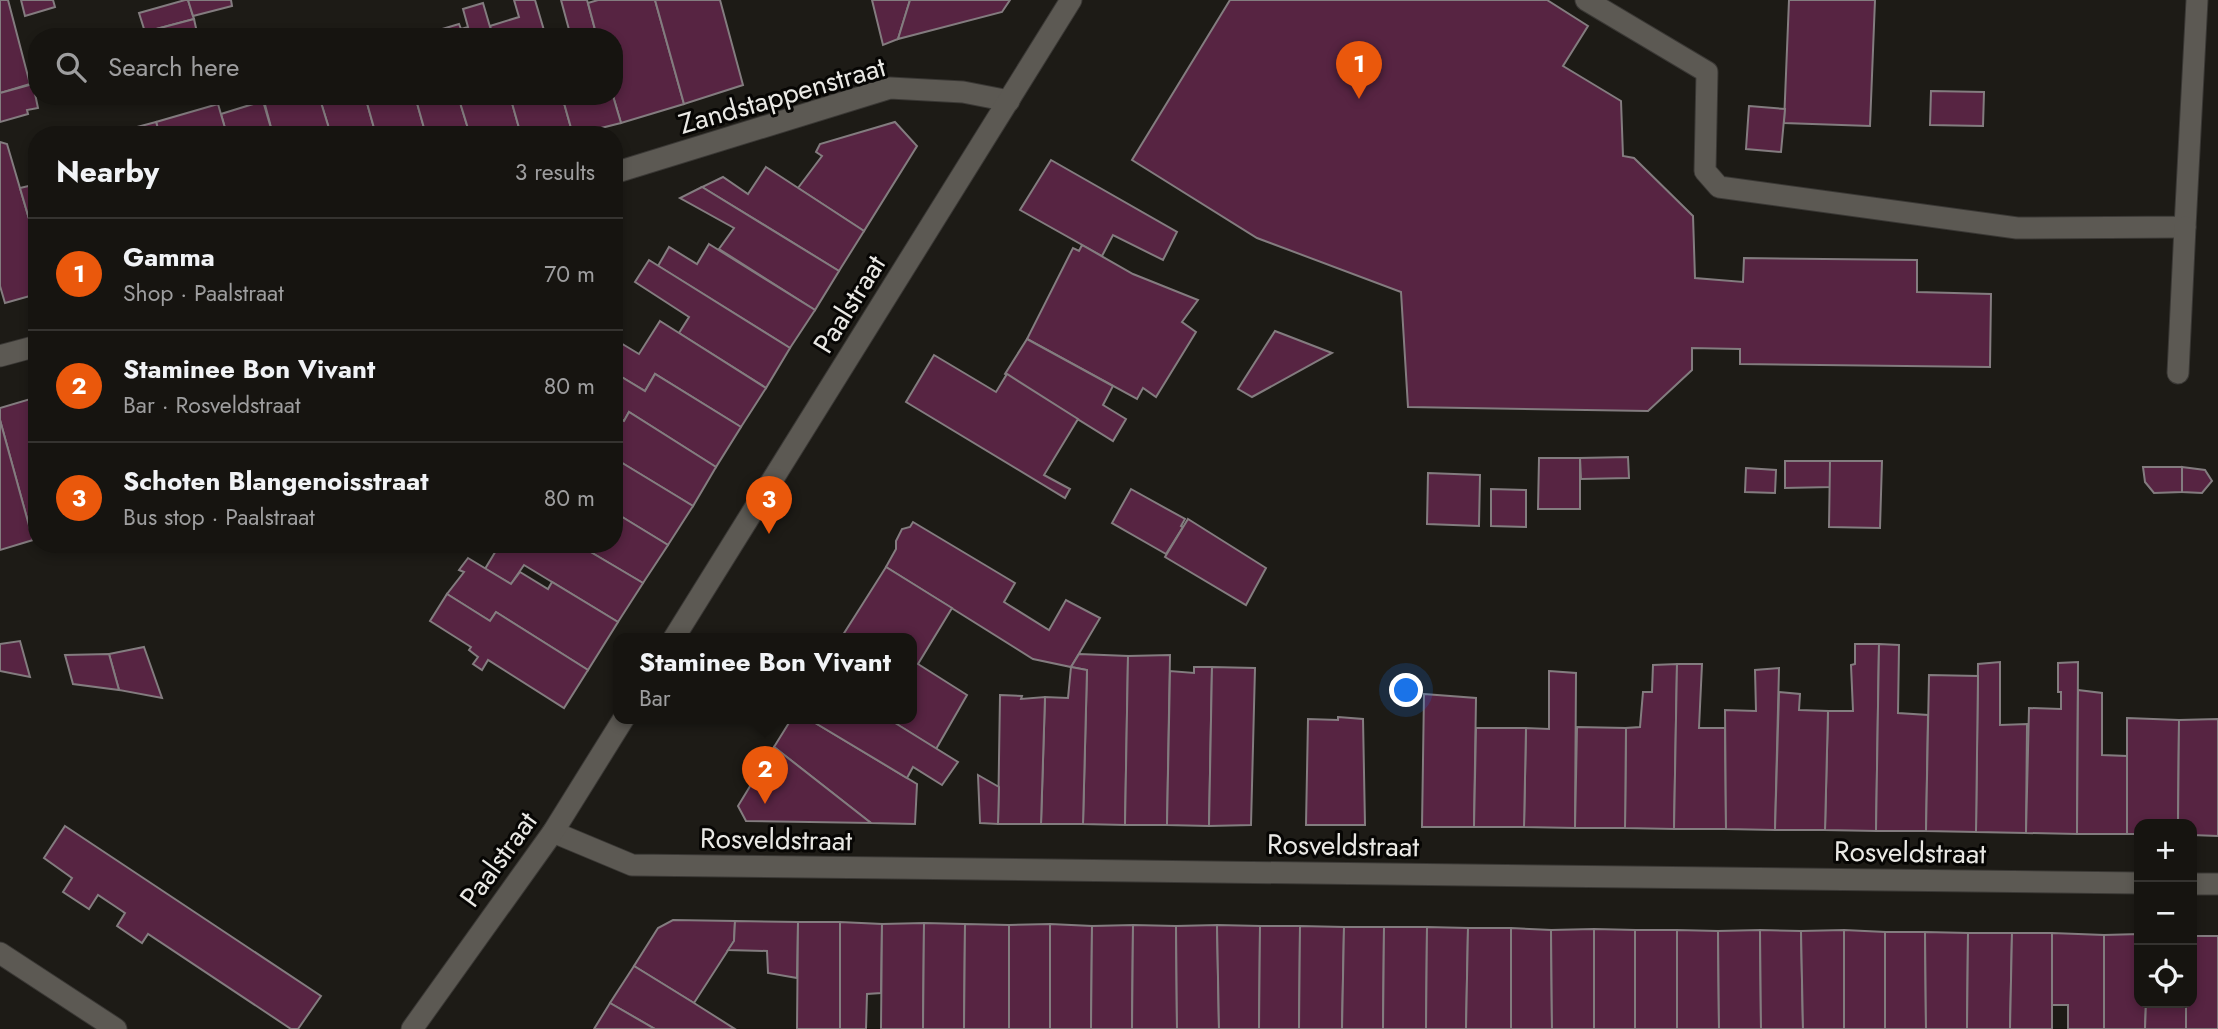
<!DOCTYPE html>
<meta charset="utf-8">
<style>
:root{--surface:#161410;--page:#1f1d19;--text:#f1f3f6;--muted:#9e9e9f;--line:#353330;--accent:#ea580c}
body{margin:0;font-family:Jost,sans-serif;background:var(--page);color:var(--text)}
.controls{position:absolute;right:21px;bottom:21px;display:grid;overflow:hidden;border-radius:14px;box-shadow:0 4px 10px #0003}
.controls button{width:63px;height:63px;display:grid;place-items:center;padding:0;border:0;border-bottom:2px solid var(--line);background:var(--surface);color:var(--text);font:35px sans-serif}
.you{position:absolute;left:1407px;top:691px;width:24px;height:24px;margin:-18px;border:5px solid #fff;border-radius:50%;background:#1a73e8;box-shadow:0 0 0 10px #1a73e833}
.badge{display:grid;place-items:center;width:46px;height:46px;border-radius:50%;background:var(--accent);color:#fff;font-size:23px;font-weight:700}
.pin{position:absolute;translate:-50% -58px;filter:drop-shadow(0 2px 4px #0008)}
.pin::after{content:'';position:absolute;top:37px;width:24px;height:21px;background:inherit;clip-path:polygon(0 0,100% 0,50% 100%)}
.popup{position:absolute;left:613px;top:633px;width:304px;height:91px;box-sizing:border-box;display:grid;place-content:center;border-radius:14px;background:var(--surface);filter:drop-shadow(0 2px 5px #0005);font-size:23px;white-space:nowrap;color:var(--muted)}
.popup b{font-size:26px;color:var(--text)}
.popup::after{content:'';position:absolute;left:50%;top:100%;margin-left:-14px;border:14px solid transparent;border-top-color:var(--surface)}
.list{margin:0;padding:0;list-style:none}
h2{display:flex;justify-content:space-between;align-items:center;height:91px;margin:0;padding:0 28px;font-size:30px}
h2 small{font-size:23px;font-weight:400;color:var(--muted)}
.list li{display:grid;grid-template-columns:46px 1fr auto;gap:21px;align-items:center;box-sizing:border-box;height:112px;padding:0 28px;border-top:2px solid var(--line)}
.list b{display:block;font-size:26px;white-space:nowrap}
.list p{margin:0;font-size:23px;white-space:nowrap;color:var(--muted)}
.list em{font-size:23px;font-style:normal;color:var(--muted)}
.icon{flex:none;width:38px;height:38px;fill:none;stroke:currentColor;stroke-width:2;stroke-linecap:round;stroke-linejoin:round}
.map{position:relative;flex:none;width:2218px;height:1029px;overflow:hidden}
.search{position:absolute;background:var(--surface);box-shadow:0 4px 10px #0003;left:28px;top:28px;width:595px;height:77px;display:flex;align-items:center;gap:18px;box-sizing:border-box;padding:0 24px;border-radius:28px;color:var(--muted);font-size:26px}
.panel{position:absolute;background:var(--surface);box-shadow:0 4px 10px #0003;left:28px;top:126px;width:595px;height:427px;border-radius:28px}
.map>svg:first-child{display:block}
.building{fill:#572442;stroke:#837c7f;stroke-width:2}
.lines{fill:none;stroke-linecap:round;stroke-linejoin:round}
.service-casing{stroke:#3a3835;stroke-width:23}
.minor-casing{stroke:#3a3835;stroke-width:23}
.tertiary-casing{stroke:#3a3835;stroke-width:23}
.service{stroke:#5c5953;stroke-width:21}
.minor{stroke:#5c5953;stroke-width:21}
.tertiary{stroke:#5c5953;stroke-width:21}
.labels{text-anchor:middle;stroke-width:6;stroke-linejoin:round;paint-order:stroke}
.street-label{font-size:28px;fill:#eae9e5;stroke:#070604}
</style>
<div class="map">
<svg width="2218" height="1029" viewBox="0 0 2218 1029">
<rect width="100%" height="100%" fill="#1d1b16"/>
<g class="building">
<polygon points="0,0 8,0 30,84 0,93"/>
<polygon points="21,0 53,0 55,7 25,16"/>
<polygon points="185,0 188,0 194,19 145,32 139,13"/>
<polygon points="188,0 231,0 232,6 193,16"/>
<polygon points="514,0 535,0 546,37 493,37 490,26 519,17"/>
<polygon points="561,0 587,0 597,37 571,37"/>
<polygon points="598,0 655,0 684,104 621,123 613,96 614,37 597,37 588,3"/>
<polygon points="655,0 720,0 743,85 684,104"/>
<polygon points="872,0 910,0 898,39 883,45"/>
<polygon points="910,0 1010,0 1002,12 898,39"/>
<polygon points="1230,0 1547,0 1588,26 1563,66 1621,101 1623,156 1634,158 1693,216 1695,278 1743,282 1744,258 1917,260 1917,292 1991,294 1990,367 1740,364 1740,349 1692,348 1692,370 1648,411 1408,407 1401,292 1257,238 1132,160"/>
<polygon points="1789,0 1875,0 1870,126 1784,123"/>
<polygon points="483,3 493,37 441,37 439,30 459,24 461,29 468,27 463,9"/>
<polygon points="194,19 198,37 131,36 145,32"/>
<polygon points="33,84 38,108 27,110 28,114 0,122 0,93"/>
<polygon points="1931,91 1984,92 1983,126 1930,125"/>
<polygon points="319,96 365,96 376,135 331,135"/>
<polygon points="319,96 331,135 273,135 263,97"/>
<polygon points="365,96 415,96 426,135 376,135"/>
<polygon points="415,96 458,96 470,135 426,135"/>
<polygon points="458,96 510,96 521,135 470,135"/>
<polygon points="510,96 562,96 573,135 521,135"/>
<polygon points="562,96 613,96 621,123 573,135"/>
<polygon points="263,101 273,135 227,135 221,114"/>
<polygon points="218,104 227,135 160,135 156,122"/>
<polygon points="1749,106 1785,109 1781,152 1746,149"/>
<polygon points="156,122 160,135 123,135 122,131"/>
<polygon points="895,122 917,146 864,231 798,188 822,156 816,152 820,144"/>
<polygon points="0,142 7,144 37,246 37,294 5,303 0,286"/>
<polygon points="1051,160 1177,232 1163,260 1113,235 1102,256 1020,210"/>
<polygon points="766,167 864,231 839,271 702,187 723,177 748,194"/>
<polygon points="37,184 37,246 20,188"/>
<polygon points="702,187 839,271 815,310 719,249 734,228 680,198"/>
<polygon points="709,244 815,310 790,348 658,266 669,247 697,264"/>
<polygon points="1082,245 1133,274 1198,300 1182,322 1196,332 1156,397 1143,388 1137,399 1027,339 1073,248 1079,251"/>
<polygon points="649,260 790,348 766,388 679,333 689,317 635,282"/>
<polygon points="660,321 766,388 741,427 655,374 645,391 615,373 621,362 614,357 614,339 639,354"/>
<polygon points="1275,331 1332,353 1252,397 1238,389"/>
<polygon points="1027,339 1113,386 1103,405 1126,419 1113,441 1005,374"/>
<polygon points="934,355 996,392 1007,374 1078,419 1044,475 1070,489 1065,498 906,402"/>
<polygon points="614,357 621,362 615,373 645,391 655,374 741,427 716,467 629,412 624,421 614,416"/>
<polygon points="37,397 37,531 31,533 0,420 0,408"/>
<polygon points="629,412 716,467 693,506 614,458 614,416 624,421"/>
<polygon points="0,420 33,540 0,550"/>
<polygon points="1628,457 1629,478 1581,479 1580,458"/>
<polygon points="614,458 693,506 668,545 614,512"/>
<polygon points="1539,458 1580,458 1580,509 1538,509"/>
<polygon points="1785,461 1830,461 1831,487 1785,488"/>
<polygon points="1830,461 1882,461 1880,528 1829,527"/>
<polygon points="2143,467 2182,467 2182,492 2154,493 2145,482"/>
<polygon points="2182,467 2205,470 2212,481 2202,493 2182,492"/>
<polygon points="1746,468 1776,470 1775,493 1745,492"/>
<polygon points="1428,473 1480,475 1479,526 1427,524"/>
<polygon points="1131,489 1185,519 1181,526 1183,527 1166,554 1112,523"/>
<polygon points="1491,489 1526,490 1526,527 1491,526"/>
<polygon points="614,512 668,545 643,583 577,544 614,544"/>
<polygon points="1188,519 1266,568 1246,605 1165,557"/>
<polygon points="913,522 1015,583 1004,602 1049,630 1066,600 1100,618 1071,667 1033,659 886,567 896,549 896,541 902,529 910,527"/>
<polygon points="500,544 577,544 643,583 618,622 524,565 511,584 485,569"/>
<polygon points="468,558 511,584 520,572 548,589 552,582 618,622 588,670 496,612 490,621 447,594 464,572 459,570"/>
<polygon points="886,567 952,608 918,664 967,695 936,749 887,718 912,718 912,638 841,638"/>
<polygon points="447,594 490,621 496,612 588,670 564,708 488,660 482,670 473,664 478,657 469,650 471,647 430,621"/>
<polygon points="20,641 30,677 0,671 0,644"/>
<polygon points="1855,644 1879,644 1876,831 1825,830 1828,711 1853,711 1851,665 1855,664"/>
<polygon points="1879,644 1899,645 1898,713 1928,715 1926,831 1876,831"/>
<polygon points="144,647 162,698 119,690 109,654"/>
<polygon points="109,654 119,690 73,684 65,655"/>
<polygon points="1079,654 1128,656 1125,825 1083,824 1087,670 1071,667"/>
<polygon points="1170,655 1167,825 1125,825 1128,656"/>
<polygon points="2000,662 2000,725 2027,724 2026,833 1976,832 1978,664"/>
<polygon points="2078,662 2077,834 2026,833 2029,708 2061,709 2061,692 2058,692 2058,663"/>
<polygon points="1677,664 1674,829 1625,828 1626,728 1640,727 1643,692 1652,692 1653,665"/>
<polygon points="1677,664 1702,664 1699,728 1725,728 1726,829 1674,829"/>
<polygon points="1071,667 1087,670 1083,824 1041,824 1045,697 1068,698"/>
<polygon points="1194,667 1212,667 1209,826 1167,825 1170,671 1194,673"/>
<polygon points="1212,667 1255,668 1251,825 1209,826"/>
<polygon points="1779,668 1775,830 1726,829 1725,710 1756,711 1755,670"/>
<polygon points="1549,671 1576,673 1575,828 1524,827 1526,728 1549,729"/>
<polygon points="1929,675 1978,676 1976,832 1926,831"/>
<polygon points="2078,690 2102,693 2102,755 2127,756 2127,834 2077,834"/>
<polygon points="1779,692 1800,694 1799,710 1828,711 1825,830 1775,830"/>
<polygon points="1424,694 1476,698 1474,827 1422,827"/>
<polygon points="1000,695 1022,696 1021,699 1045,697 1041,824 998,824"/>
<polygon points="1338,717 1363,719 1365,825 1306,825 1308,719 1338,720"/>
<polygon points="792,718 807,718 917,784 915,824 871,823 774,747"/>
<polygon points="807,718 887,718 958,762 942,785 913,767 907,778"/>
<polygon points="2127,718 2179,720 2178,824 2139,824 2139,834 2127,834"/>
<polygon points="2218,719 2218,836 2192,835 2192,824 2178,824 2179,720"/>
<polygon points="1577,727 1626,728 1625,828 1575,828"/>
<polygon points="1476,728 1526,728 1524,827 1474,827"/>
<polygon points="774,747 871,823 746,821 738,806"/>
<polygon points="978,775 999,787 998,824 980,823"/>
<polygon points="65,826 321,996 298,1029 291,1029 148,934 142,943 117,926 125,913 98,895 89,909 63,892 72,878 44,858"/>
<polygon points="673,920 735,921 734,941 694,1003 634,966 658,928"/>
<polygon points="735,921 798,922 797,978 768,973 767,951 728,950 734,941"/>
<polygon points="798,922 840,922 840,1029 797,1029"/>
<polygon points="840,922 882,924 881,993 867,994 866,1029 840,1029"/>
<polygon points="924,923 923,1029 881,1029 882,924"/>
<polygon points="924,923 965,924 964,1029 923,1029"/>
<polygon points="965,924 1009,925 1009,1029 964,1029"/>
<polygon points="1050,924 1050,1029 1009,1029 1009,925"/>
<polygon points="1050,924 1092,926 1091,1029 1050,1029"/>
<polygon points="1133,925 1132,1029 1091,1029 1092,926"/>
<polygon points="1133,925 1176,926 1177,1029 1132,1029"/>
<polygon points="1217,925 1219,1029 1177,1029 1176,926"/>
<polygon points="1217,925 1260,926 1259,1029 1219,1029"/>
<polygon points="1260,926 1300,926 1299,1029 1259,1029"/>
<polygon points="1300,926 1344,927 1342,1029 1299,1029"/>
<polygon points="1344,927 1384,927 1383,1029 1342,1029"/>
<polygon points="1384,927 1427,927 1426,1029 1383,1029"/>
<polygon points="1427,927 1468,928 1466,1029 1426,1029"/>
<polygon points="1468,928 1511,928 1511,1029 1466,1029"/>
<polygon points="1511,928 1551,930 1552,1029 1511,1029"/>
<polygon points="1594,929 1594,1029 1552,1029 1551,930"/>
<polygon points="1594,929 1635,930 1635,1029 1594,1029"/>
<rect x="1635" y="930" width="42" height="99"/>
<polygon points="1677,930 1718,931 1719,1029 1677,1029"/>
<polygon points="1760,930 1761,1029 1719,1029 1718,931"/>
<polygon points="1760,930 1801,931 1803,1029 1761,1029"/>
<polygon points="1844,930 1844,1029 1803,1029 1801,931"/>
<polygon points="1844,930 1885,932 1885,1029 1844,1029"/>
<polygon points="1885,932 1925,932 1926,1029 1885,1029"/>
<polygon points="1925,932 1968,933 1967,1029 1926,1029"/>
<polygon points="1968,933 2012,933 2010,1029 1967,1029"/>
<polygon points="2012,933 2052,933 2052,1029 2010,1029"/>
<polygon points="2052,933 2104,935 2104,1029 2068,1029 2068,1005 2052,1005"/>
<polygon points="2139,934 2139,1003 2146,1003 2145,1029 2104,1029 2104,935"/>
<polygon points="2192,936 2218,936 2218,1029 2186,1029 2186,1003 2192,1003"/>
<polygon points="634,966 694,1003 735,1029 655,1029 610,1003"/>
<polygon points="610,1003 655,1029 594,1029"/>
<polygon points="2146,1003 2186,1003 2186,1029 2145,1029"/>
</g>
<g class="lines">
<g class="service-casing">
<g id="service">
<polyline points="1586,0 1707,72 1705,171 1719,187 2017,228 2185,227 2197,0"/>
<polyline points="2178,373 2185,227"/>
</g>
</g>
<g class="minor-casing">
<g id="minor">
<polyline points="614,173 890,88 963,92 1009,101"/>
<polyline points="0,356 37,346"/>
<polyline points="553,832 632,865 2139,883"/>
<polyline points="2192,884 2218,884"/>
<polyline points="0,953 116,1029"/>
</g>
</g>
<g class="tertiary-casing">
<g id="tertiary">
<polyline points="674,638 1071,0"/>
<polyline points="412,1029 553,832 624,718"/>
</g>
</g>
<use href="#service" class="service"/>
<use href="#minor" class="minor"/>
<use href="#tertiary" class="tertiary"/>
</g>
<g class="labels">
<g class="street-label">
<text transform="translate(782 95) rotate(-16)" y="10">Zandstappenstraat</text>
<text transform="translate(849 304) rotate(-58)" y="10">Paalstraat</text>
<text transform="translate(776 839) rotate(1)" y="10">Rosveldstraat</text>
<text transform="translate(1343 845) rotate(1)" y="10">Rosveldstraat</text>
<text transform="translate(1910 852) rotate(1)" y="10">Rosveldstraat</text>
<text transform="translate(498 859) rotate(-54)" y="10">Paalstraat</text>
</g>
</g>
</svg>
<div class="controls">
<button>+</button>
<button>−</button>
<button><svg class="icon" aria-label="locate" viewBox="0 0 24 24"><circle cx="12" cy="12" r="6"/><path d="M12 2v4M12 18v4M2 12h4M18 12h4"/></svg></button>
</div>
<div class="you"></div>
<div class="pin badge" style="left:1359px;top:99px">1</div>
<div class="pin badge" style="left:765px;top:804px">2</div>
<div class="popup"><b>Staminee Bon Vivant</b>Bar</div>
<div class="pin badge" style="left:769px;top:534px">3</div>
<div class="search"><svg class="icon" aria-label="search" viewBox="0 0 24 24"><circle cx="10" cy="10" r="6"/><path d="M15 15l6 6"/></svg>Search here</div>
<section class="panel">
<h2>Nearby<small>3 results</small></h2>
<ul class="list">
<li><span class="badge">1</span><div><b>Gamma</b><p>Shop · Paalstraat</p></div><em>70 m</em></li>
<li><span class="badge">2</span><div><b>Staminee Bon Vivant</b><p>Bar · Rosveldstraat</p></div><em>80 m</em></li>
<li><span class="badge">3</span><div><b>Schoten Blangenoisstraat</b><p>Bus stop · Paalstraat</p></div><em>80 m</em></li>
</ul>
</section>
</div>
